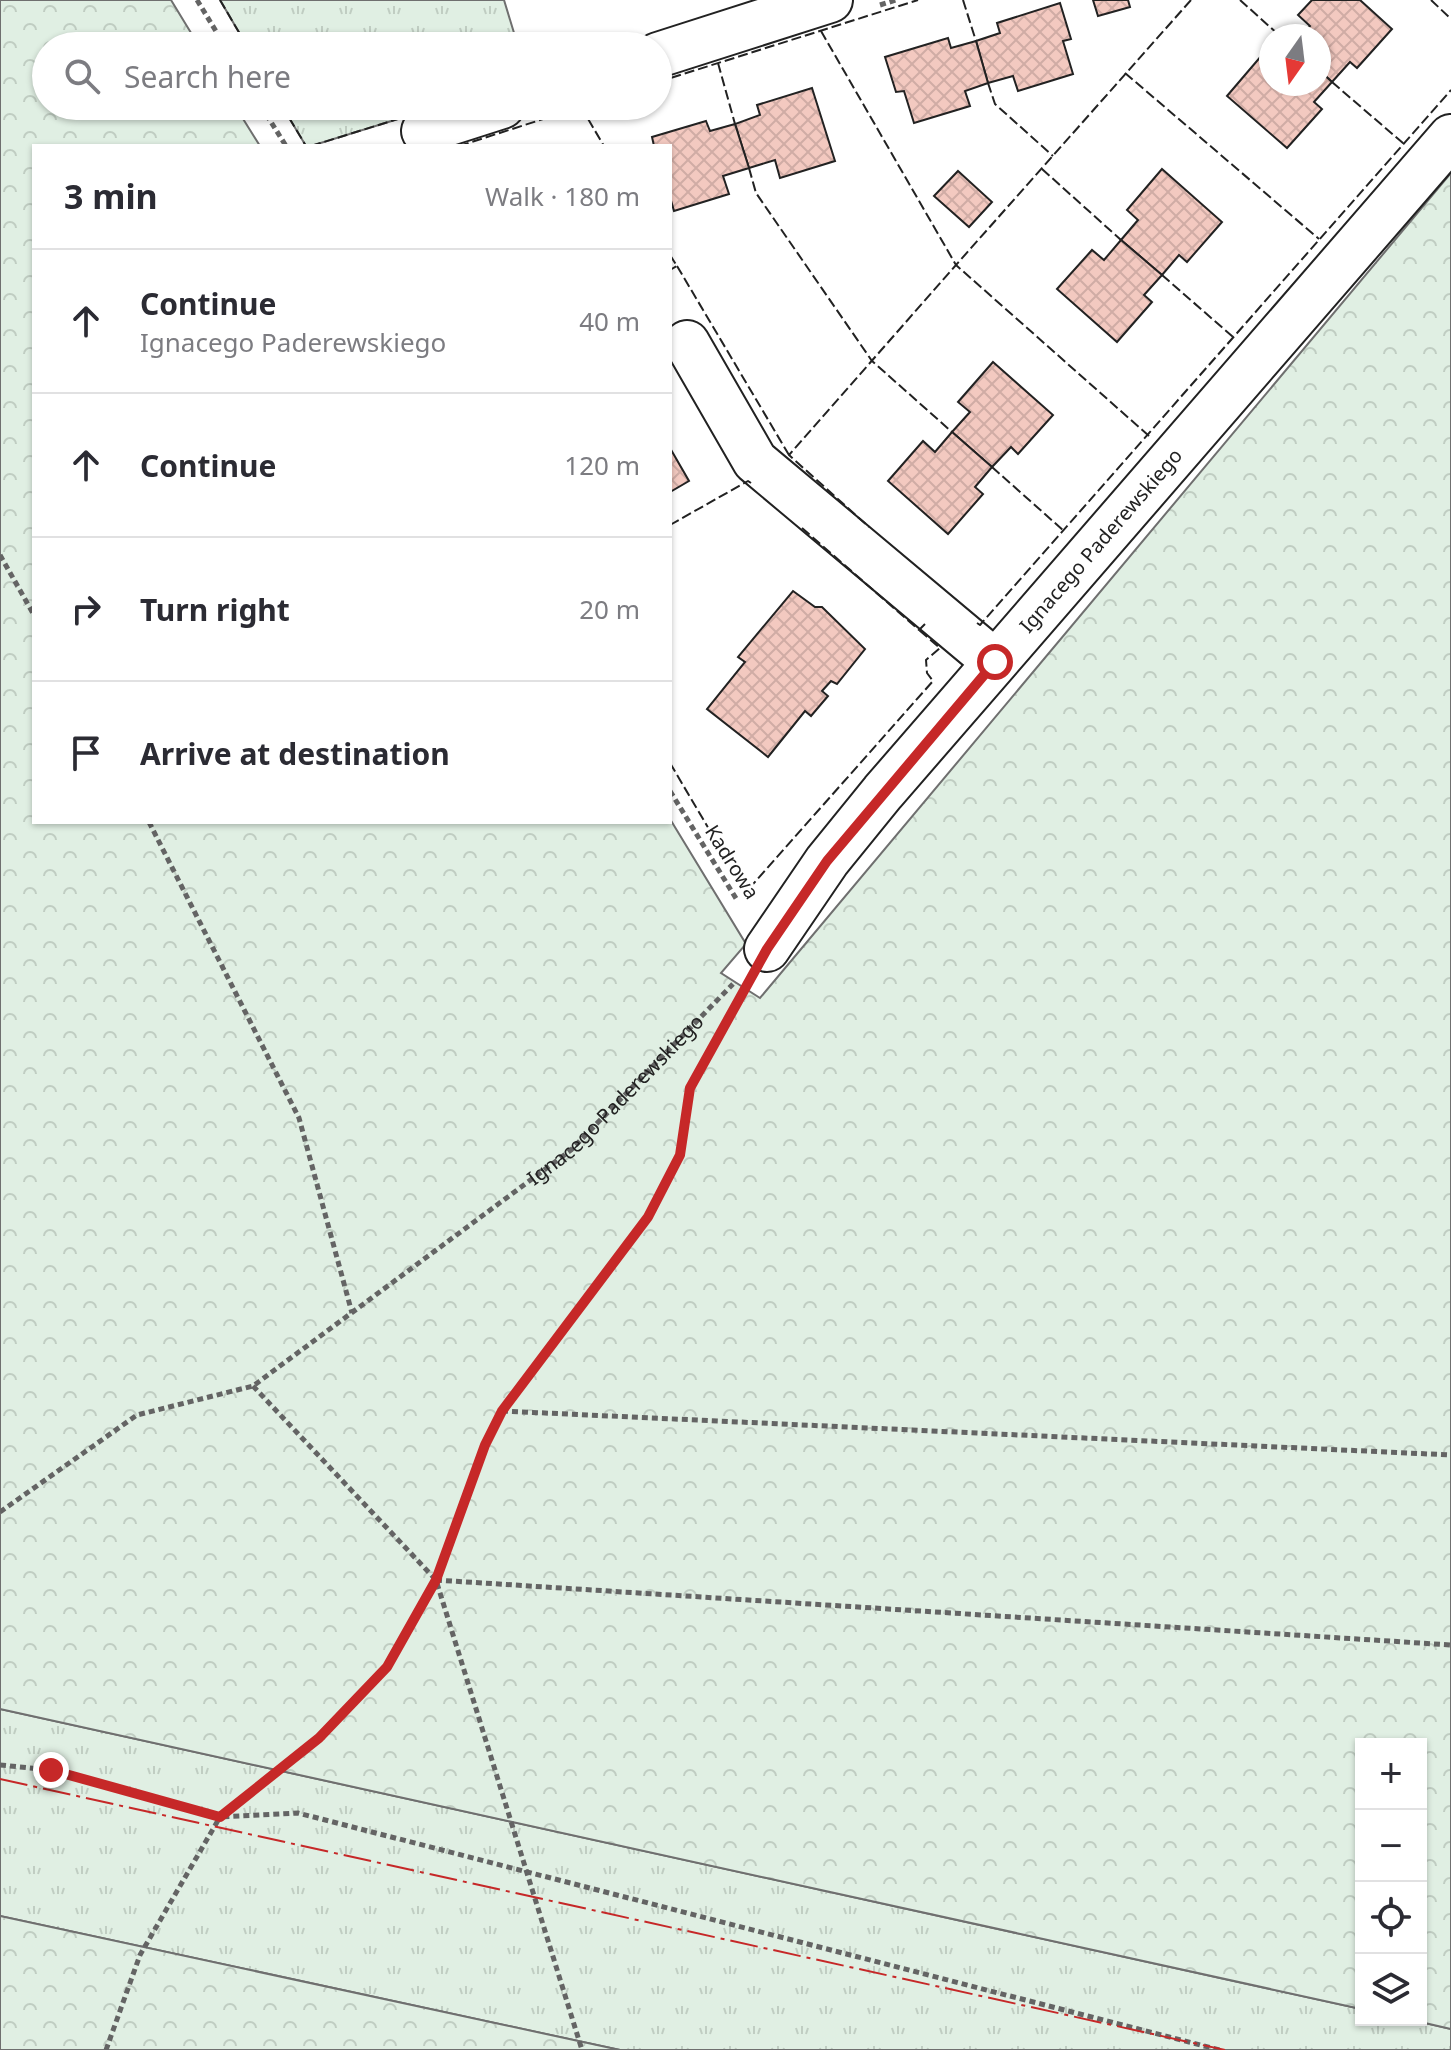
<!DOCTYPE html>
<meta charset="utf-8">
<style>
:root{--surface:#fff;--page:#f2f2f3;--text:#2b2b33;--muted:#7c7c81;--line:#e1e1e2}
body{margin:0;font-family:"Noto Sans",sans-serif;background:var(--page);color:var(--text)}
.controls{position:absolute;right:24px;bottom:24px;display:grid;overflow:hidden;border-radius:0px;box-shadow:0 2px 6px #0004}
.controls button{width:72px;height:72px;display:grid;place-items:center;padding:0;border:0;border-bottom:2px solid var(--line);background:var(--surface);color:var(--text);font:40px sans-serif}
.compass{position:absolute;left:1259px;top:24px;width:72px;height:72px;border-radius:50%;background:var(--surface);box-shadow:0 2px 6px #0004;rotate:194deg}
.stop{position:absolute;width:24px;height:24px;margin:-18px;border:6px solid #c62828;border-radius:50%;background:#fff}
.stop.end{background:#c62828;border-color:#fff;box-shadow:0 2px 8px #0008}
.list{margin:0;padding:0;list-style:none}
h2{display:flex;justify-content:space-between;align-items:center;height:104px;margin:0;padding:0 32px;font-size:34px}
h2 small{font-size:26px;font-weight:400;color:var(--muted)}
.list li{display:grid;grid-template-columns:52px 1fr auto;gap:24px;align-items:center;box-sizing:border-box;height:144px;padding:0 32px;border-top:2px solid var(--line)}
.list b{display:block;font-size:30px;white-space:nowrap}
.list p{margin:0;font-size:26px;white-space:nowrap;color:var(--muted)}
.list em{font-size:26px;font-style:normal;color:var(--muted)}
.icon{flex:none;width:44px;height:44px;fill:none;stroke:currentColor;stroke-width:2;stroke-linecap:round;stroke-linejoin:round}
.map{position:relative;flex:none;width:1451px;height:2050px;overflow:hidden}
.search{position:absolute;background:var(--surface);box-shadow:0 2px 6px #0004;left:32px;top:32px;width:640px;height:88px;display:flex;align-items:center;gap:20px;box-sizing:border-box;padding:0 28px;border-radius:44px;color:var(--muted);font-size:30px}
.panel{position:absolute;background:var(--surface);box-shadow:0 2px 6px #0004;left:32px;top:144px;width:640px;height:680px;border-radius:0px}
.map>svg:first-child{display:block}
.grass{fill:url(#grass-tufts);stroke:#6f6f6f;stroke-width:2}
.forest{fill:url(#forest-crowns);stroke:#6f6f6f;stroke-width:2}
.building{fill:url(#building-cross-hatch);stroke:#222;stroke-width:2}
.lines{fill:none;stroke-linecap:round;stroke-linejoin:round}
.minor-casing{stroke:#222;stroke-width:48}
.path{stroke:#646464;stroke-width:5;stroke-dasharray:6 4;stroke-linecap:butt}
.minor{stroke:#fff;stroke-width:44}
.fence{stroke:#222;stroke-width:2;stroke-dasharray:10 4;stroke-linecap:butt}
.power{stroke:#c62828;stroke-width:2;stroke-dasharray:28 6 4 6;stroke-linecap:butt}
.route{stroke:#c62828;stroke-width:10}
.labels{text-anchor:middle;stroke-width:6;stroke-linejoin:round;paint-order:stroke}
.street-label{font-size:20px;fill:#222;stroke:#fff}
</style>
<div class="map">
<svg width="1451" height="2050" viewBox="0 0 1451 2050">
<defs>
<pattern id="grass-tufts" width="24" height="20" patternUnits="userSpaceOnUse" patternTransform="scale(2)"><rect width="24" height="20" fill="#e0efe3"/><path d="M3 7l-1-3M5 7V3M7 7l1-3M15 17l-1-3M17 17v-4M19 17l1-3" fill="none" stroke="#c0cdc2"/></pattern>
<pattern id="forest-crowns" width="20" height="18" patternUnits="userSpaceOnUse" patternTransform="scale(2)"><rect width="20" height="18" fill="#e0efe3"/><path d="M2 6a3 3 0 1 1 6 0M12 15a3 3 0 1 1 6 0" fill="none" stroke="#c0cdc2"/></pattern>
<pattern id="building-cross-hatch" width="8" height="8" patternUnits="userSpaceOnUse" patternTransform="scale(2)"><rect width="8" height="8" fill="#f3c9c0"/><path d="M0 0l8 8M0 8l8-8" fill="none" stroke="#d0aca5"/></pattern>
</defs>
<rect width="100%" height="100%" fill="#fff"/>
<g class="grass">
<polygon points="220,0 504,0 518,46 247,46"/>
<polygon points="282,106 440,106 311,146 306,146"/>
<polygon points="0,1709 1361,2009 1361,2020 1412,2020 1451,2029 1451,2050 620,2050 0,1916"/>
</g>
<g class="forest">
<polygon points="0,0 171,0 199,46 46,46 46,106 235,106 260,146 34,146 34,822 670,819 746,944 721,973 760,998 1451,173 1451,2029 1412,2020 1421,2020 1421,1744 1361,1744 1361,2009 0,1709"/>
<polygon points="0,1916 620,2050 0,2050"/>
</g>
<g class="building">
<polygon points="1093,0 1128,0 1130,7 1098,16"/>
<polygon points="1312,0 1360,0 1392,29 1357,68 1350,62 1332,82 1319,70 1319,36 1301,36 1310,26 1298,15"/>
<polygon points="1060,3 1071,39 1063,41 1073,74 1018,91 1013,76 988,83 976,41 1000,33 997,23"/>
<polygon points="948,38 951,48 976,41 988,83 965,91 970,106 914,123 904,91 896,92 885,57"/>
<polygon points="1262,55 1271,64 1271,84 1319,84 1319,70 1332,82 1314,102 1322,109 1287,148 1227,96"/>
<polygon points="812,88 835,161 780,178 775,160 749,168 735,124 760,115 757,105"/>
<polygon points="706,121 710,131 735,124 749,168 723,176 729,194 674,211 670,197 670,146 654,146 652,137"/>
<polygon points="1162,169 1222,222 1187,262 1179,255 1162,275 1121,240 1138,220 1127,210"/>
<polygon points="958,171 992,202 969,227 934,196"/>
<polygon points="1121,240 1162,275 1144,295 1152,302 1117,342 1057,289 1092,250 1104,260"/>
<polygon points="993,362 1053,415 1018,454 1011,447 992,467 952,432 970,412 958,402"/>
<polygon points="952,432 992,467 975,487 983,494 948,534 888,481 923,441 935,452"/>
<polygon points="670,448 689,481 670,492"/>
<polygon points="793,591 815,607 822,607 865,649 837,684 831,681 822,691 828,696 811,716 805,711 768,757 707,709 745,662 738,657"/>
</g>
<g class="lines">
<g class="minor-casing">
<g id="minor">
<polyline points="658,55 830,0"/>
<polyline points="424,131 502,106"/>
<polyline points="687,343 755,461 995,662"/>
<path id="s2" d="M 767,949 L 827,861 L 883,792 L 1451,137"/>
</g>
</g>
<g class="path">
<polyline points="197,0 225,46"/>
<polyline points="880,5 896,0"/>
<polyline points="261,106 286,146"/>
<polyline points="0,555 34,615"/>
<polyline points="670,791 737,900"/>
<polyline points="149,822 299,1118 352,1313"/>
<polyline points="253,1386 436,1580 582,2050"/>
<polyline points="502,1411 1451,1455"/>
<path id="s1" d="M 0,1512 L 137,1415 L 253,1386 L 571,1150 L 733,984"/>
<polyline points="436,1580 1451,1645"/>
<polyline points="0,1765 51,1770 220,1817 298,1813 1220,2050"/>
<polyline points="106,2050 140,1955 220,1817 319,1738 387,1667 436,1580 485,1445 502,1411 648,1217 680,1155 690,1088 742,994"/>
</g>
<use href="#minor" class="minor"/>
<g class="fence">
<polyline points="220,0 247,46"/>
<polyline points="963,0 976,41"/>
<polyline points="1240,0 1280,36"/>
<polyline points="1431,0 1451,19"/>
<polyline points="821,31 956,265 789,455 869,527"/>
<polyline points="718,63 735,124"/>
<polyline points="1125,73 1319,239"/>
<polyline points="658,82 918,0"/>
<polyline points="1332,82 1404,144"/>
<polyline points="988,83 995,104 1053,156"/>
<polyline points="282,106 306,146"/>
<polyline points="581,107 604,146"/>
<polyline points="311,146 414,114"/>
<polyline points="459,146 584,106"/>
<polyline points="749,168 756,193 872,361 952,432"/>
<polyline points="1042,169 1121,240"/>
<polyline points="670,255 677,266 670,270"/>
<polyline points="677,266 789,455"/>
<polyline points="1162,275 1233,337"/>
<polyline points="1149,436 956,265 1191,0"/>
<polyline points="992,467 1064,531"/>
<polyline points="670,525 748,481 751,483"/>
<polyline points="802,528 919,630 925,624"/>
<polyline points="977,623 980,625 1451,90"/>
<polyline points="670,763 746,892 933,681 927,673 926,660 940,648 919,630"/>
</g>
<polyline class="power" points="0,1779 1225,2050"/>
</g>
<g class="lines">
<polyline class="route" points="51,1770 220,1817 319,1738 387,1667 436,1580 485,1445 502,1411 648,1217 680,1155 690,1088 767,949 827,861 995,662"/>
</g>
<g class="labels">
<g class="street-label">
<text dy="7" stroke="none"><textPath href="#s2" startOffset="528">Ignacego Paderewskiego</textPath></text>
<text transform="translate(732 862) rotate(58)" y="7">Kadrowa</text>
<text dy="7" stroke="none"><textPath href="#s1" startOffset="750">Ignacego Paderewskiego</textPath></text>
</g>
</g>
</svg>
<div class="controls">
<button>+</button>
<button>−</button>
<button><svg class="icon" aria-label="locate" viewBox="0 0 24 24"><circle cx="12" cy="12" r="6"/><path d="M12 2v4M12 18v4M2 12h4M18 12h4"/></svg></button>
<button><svg class="icon" aria-label="layers" viewBox="0 0 24 24"><path d="M12 4l9 5-9 5-9-5zM3 14l9 5 9-5"/></svg></button>
</div>
<svg class="compass" viewBox="-18 -18 36 36"><path d="M0-13l5 13h-10z" fill="#e53935"/><path d="M0 13l5-13h-10z" fill="#7c7c81"/></svg>
<div class="stop" style="left:995px;top:662px"></div>
<div class="stop end" style="left:51px;top:1770px"></div>
<div class="search"><svg class="icon" aria-label="search" viewBox="0 0 24 24"><circle cx="10" cy="10" r="6"/><path d="M15 15l6 6"/></svg>Search here</div>
<section class="panel">
<h2>3 min<small>Walk · 180 m</small></h2>
<ul class="list">
<li><svg class="icon" aria-label="ahead" viewBox="0 0 24 24"><path d="M12 20V5M6 11l6-6 6 6"/></svg><div><b>Continue</b><p>Ignacego Paderewskiego</p></div><em>40 m</em></li>
<li><svg class="icon" aria-label="ahead" viewBox="0 0 24 24"><path d="M12 20V5M6 11l6-6 6 6"/></svg><div><b>Continue</b></div><em>120 m</em></li>
<li><svg class="icon" aria-label="right" viewBox="0 0 24 24"><path d="M7 20v-9h11M14 6l5 5-5 5"/></svg><div><b>Turn right</b></div><em>20 m</em></li>
<li><svg class="icon" aria-label="arrive" viewBox="0 0 24 24"><path d="M6 21V4h12l-3 4 3 4H6"/></svg><div><b>Arrive at destination</b></div></li>
</ul>
</section>
</div>
